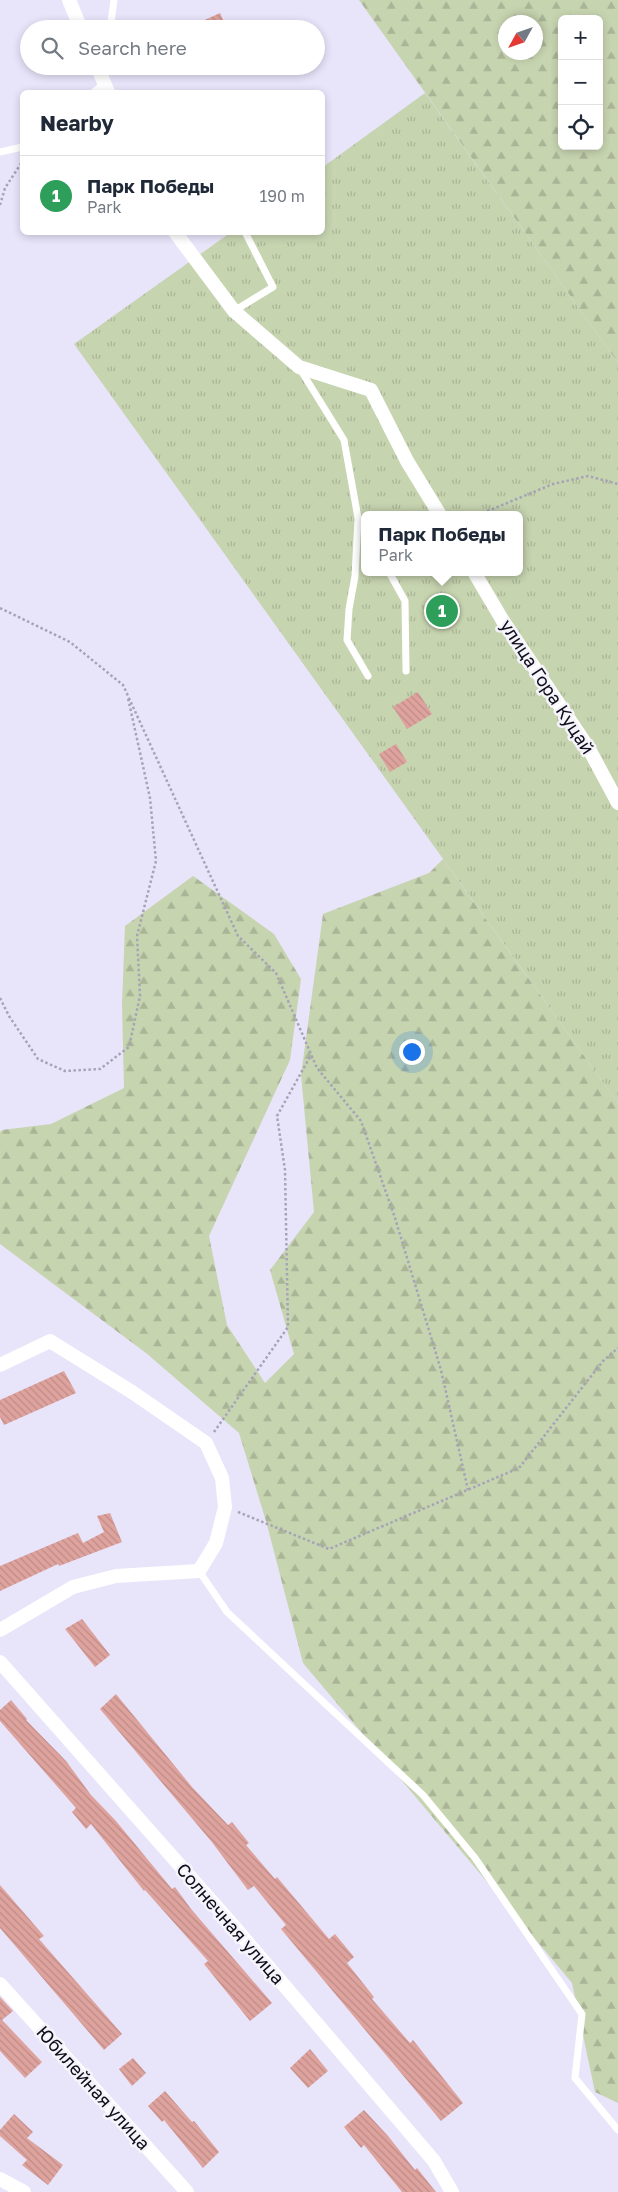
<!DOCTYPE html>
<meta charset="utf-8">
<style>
:root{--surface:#fff;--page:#f6f6f7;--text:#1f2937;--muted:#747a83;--line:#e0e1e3;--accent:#317a81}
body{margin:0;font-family:"Golos Text",sans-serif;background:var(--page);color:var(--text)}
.controls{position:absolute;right:15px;top:15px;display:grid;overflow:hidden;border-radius:8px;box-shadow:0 2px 8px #0003}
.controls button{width:45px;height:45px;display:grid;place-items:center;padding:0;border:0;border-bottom:1px solid var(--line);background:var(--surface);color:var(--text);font:25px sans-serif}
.compass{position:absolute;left:498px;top:15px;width:45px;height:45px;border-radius:50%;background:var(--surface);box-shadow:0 2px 8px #0003;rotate:230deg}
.you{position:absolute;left:411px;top:1051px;width:18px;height:18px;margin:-12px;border:4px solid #fff;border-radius:50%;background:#1a73e8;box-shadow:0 0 0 8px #1a73e833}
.badge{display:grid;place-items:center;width:32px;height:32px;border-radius:50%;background:var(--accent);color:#fff;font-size:16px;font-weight:700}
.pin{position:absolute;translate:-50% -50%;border:2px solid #fff;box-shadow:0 1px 5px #0006}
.popup{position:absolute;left:361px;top:511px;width:162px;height:65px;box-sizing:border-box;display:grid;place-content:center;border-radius:8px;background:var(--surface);filter:drop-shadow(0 1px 4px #0005);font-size:16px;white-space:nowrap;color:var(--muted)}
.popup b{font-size:19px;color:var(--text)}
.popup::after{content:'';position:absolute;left:50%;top:100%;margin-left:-10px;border:10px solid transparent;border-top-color:var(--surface)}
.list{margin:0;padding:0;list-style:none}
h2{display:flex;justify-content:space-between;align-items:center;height:65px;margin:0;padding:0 20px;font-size:21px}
h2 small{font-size:16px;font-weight:400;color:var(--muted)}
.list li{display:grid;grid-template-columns:32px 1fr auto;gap:15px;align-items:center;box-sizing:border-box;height:80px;padding:0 20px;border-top:1px solid var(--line)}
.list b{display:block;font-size:19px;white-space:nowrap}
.list p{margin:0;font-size:16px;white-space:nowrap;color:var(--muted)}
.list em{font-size:16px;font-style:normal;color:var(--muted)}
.icon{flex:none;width:28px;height:28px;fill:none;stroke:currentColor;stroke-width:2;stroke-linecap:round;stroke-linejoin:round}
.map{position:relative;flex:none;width:618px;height:2192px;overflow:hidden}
.search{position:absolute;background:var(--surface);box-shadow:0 2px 8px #0003;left:20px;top:20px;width:305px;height:55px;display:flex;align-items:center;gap:12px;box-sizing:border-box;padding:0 18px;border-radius:28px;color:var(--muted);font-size:19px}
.panel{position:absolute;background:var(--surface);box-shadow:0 2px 8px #0003;left:20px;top:90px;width:305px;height:145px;border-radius:8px}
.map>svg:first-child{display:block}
.forest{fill:url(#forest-firs);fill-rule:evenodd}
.park{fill:url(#park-tufts);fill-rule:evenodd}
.building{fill:url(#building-back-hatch)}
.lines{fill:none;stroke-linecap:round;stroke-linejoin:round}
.path{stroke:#a6a3b6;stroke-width:2.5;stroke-dasharray:2.5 2.5;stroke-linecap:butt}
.lane{stroke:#fff;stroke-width:7}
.street{stroke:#fff;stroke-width:14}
.labels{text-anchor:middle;stroke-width:5;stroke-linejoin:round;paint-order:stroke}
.street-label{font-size:18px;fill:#0f0d19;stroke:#f5f4fb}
</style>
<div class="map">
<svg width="618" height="2192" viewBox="0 0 618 2192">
<defs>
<pattern id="forest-firs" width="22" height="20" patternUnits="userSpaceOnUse" patternTransform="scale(1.25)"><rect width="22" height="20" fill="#c7d4b0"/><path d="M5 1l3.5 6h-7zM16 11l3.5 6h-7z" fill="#aab597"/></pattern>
<pattern id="park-tufts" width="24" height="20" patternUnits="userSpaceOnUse" patternTransform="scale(1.25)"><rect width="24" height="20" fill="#c7d4b0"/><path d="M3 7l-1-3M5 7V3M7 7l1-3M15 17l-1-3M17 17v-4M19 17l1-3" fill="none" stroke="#aab597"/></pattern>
<pattern id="building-back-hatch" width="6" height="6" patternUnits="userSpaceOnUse" patternTransform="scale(1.25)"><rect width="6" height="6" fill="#dfa39e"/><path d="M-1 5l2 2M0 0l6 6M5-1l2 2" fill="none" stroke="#be8b88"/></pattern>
</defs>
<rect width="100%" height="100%" fill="#e8e4fa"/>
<g class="forest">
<path d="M 359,0 L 618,0 L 618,363 ZM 562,19 L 599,19 L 599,146 L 562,146 ZM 506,22 L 536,22 L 536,52 L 506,52 Z"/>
<polygon points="443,859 618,1103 618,2103 595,2092 572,1983 303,1663 266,1521 239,1433 146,1353 0,1244 0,1132 2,1130 51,1124 124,1088 122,1004 125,926 193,876 274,934 301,979 290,1060 209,1236 227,1325 265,1383 294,1354 270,1270 314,1212 301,1075 323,914 429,873"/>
</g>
<path class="park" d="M 425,93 L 618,363 L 618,1103 L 74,344 L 230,233 L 322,232 L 323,167 ZM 364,515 L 520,515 L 520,572 L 364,572 Z"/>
<g class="building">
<polygon points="220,13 227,29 185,29"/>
<polygon points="418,692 432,714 407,729 393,707"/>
<polygon points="396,744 407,762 390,772 379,754"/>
<polygon points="64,1371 76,1393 4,1425 0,1417 0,1400"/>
<polygon points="110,1513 122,1542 59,1566 58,1564 0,1591 0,1566 78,1533 83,1543 104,1532 97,1516"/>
<polygon points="82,1619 110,1655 95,1667 65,1629"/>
<polygon points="116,1694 192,1787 228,1825 232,1822 249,1843 246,1845 275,1879 277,1877 329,1939 335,1934 354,1957 347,1963 374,1997 372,1999 410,2043 413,2040 463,2103 441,2121 281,1929 286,1925 254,1886 248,1890 211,1841 100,1709"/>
<polygon points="11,1700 27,1719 26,1720 66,1761 91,1795 116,1821 172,1889 175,1887 191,1909 272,2003 250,2021 204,1964 208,1961 145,1890 144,1891 91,1824 86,1829 72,1812 76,1808 0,1721 0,1710"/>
<polygon points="0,1885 44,1936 39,1939 122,2034 104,2050 0,1928"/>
<polygon points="0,1997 13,2011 2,2020 42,2062 25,2078 0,2051"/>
<polygon points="310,2049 328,2071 308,2088 290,2068"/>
<polygon points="133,2058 146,2073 132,2086 119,2069"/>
<polygon points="165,2091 192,2122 194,2121 219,2152 203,2168 164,2120 162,2122 148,2106"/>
<polygon points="364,2110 388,2136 415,2170 417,2168 436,2192 402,2192 364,2145 361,2148 344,2127"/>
<polygon points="14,2114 33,2132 27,2138 63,2165 48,2185 22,2165 27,2160 0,2136 0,2130"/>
</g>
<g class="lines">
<g class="path">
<polyline points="0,205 5,188 22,162"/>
<polyline points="478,515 553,484 588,476 618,484"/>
<polyline points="0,608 70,642 123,685 238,936 276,973 317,1068 361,1121 395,1218 441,1370 468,1490"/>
<polyline points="0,998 9,1016 38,1059 65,1071 100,1069 129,1047 140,996 137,936 156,861 150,798 128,698"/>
<polyline points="214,1432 288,1327 285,1170 277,1116 311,1055"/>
<polyline points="238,1512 329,1549 519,1468 603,1361 618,1348"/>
</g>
<g class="lane">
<polyline points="110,29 114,0"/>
<polyline points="94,92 105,83 106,66"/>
<polyline points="0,152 22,147"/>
<polyline points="234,311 273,287 245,232"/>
<polyline points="300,369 344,440 358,518 364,530"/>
<polyline points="358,519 355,576 349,609 347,640 368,676"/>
<polyline points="389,572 405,601 406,671"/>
<polyline points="199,1571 227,1612 423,1795 475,1858 582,2014 575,2078 618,2130"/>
</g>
<g class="street">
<polyline points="69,0 81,29"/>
<polyline points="97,66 108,92"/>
<polyline points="175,232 234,311 299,367 371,390 407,461 440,515"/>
<polyline points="474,572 503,621 589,749 618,803"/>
<polyline points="0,1365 50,1341 132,1392 206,1443 222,1478 225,1507 216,1543 199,1571 116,1576 73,1587 0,1630"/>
<polyline points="0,1662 237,1930 434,2161 452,2192"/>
<polyline points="0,1984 187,2192"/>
<polyline points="0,2179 24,2192"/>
</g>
</g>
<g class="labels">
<g class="street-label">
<text transform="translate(547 687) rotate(57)" y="6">улица Гора Куцай</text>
<text transform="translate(230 1924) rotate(49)" y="6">Солнечная улица</text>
<text transform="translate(93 2088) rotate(48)" y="6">Юбилейная улица</text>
</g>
</g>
</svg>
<div class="controls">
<button>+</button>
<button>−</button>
<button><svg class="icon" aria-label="locate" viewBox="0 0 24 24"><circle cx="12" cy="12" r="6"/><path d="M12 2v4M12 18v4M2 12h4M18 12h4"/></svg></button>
</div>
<svg class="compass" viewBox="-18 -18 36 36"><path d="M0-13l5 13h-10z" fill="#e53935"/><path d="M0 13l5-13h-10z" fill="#747a83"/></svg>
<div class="you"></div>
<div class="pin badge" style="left:442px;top:611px;background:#2e9e5b">1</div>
<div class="popup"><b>Парк Победы</b>Park</div>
<div class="search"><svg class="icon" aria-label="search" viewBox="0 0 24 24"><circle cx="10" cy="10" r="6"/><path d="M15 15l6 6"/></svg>Search here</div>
<section class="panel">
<h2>Nearby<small></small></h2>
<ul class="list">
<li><span class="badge" style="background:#2e9e5b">1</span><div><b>Парк Победы</b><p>Park</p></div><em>190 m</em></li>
</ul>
</section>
</div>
